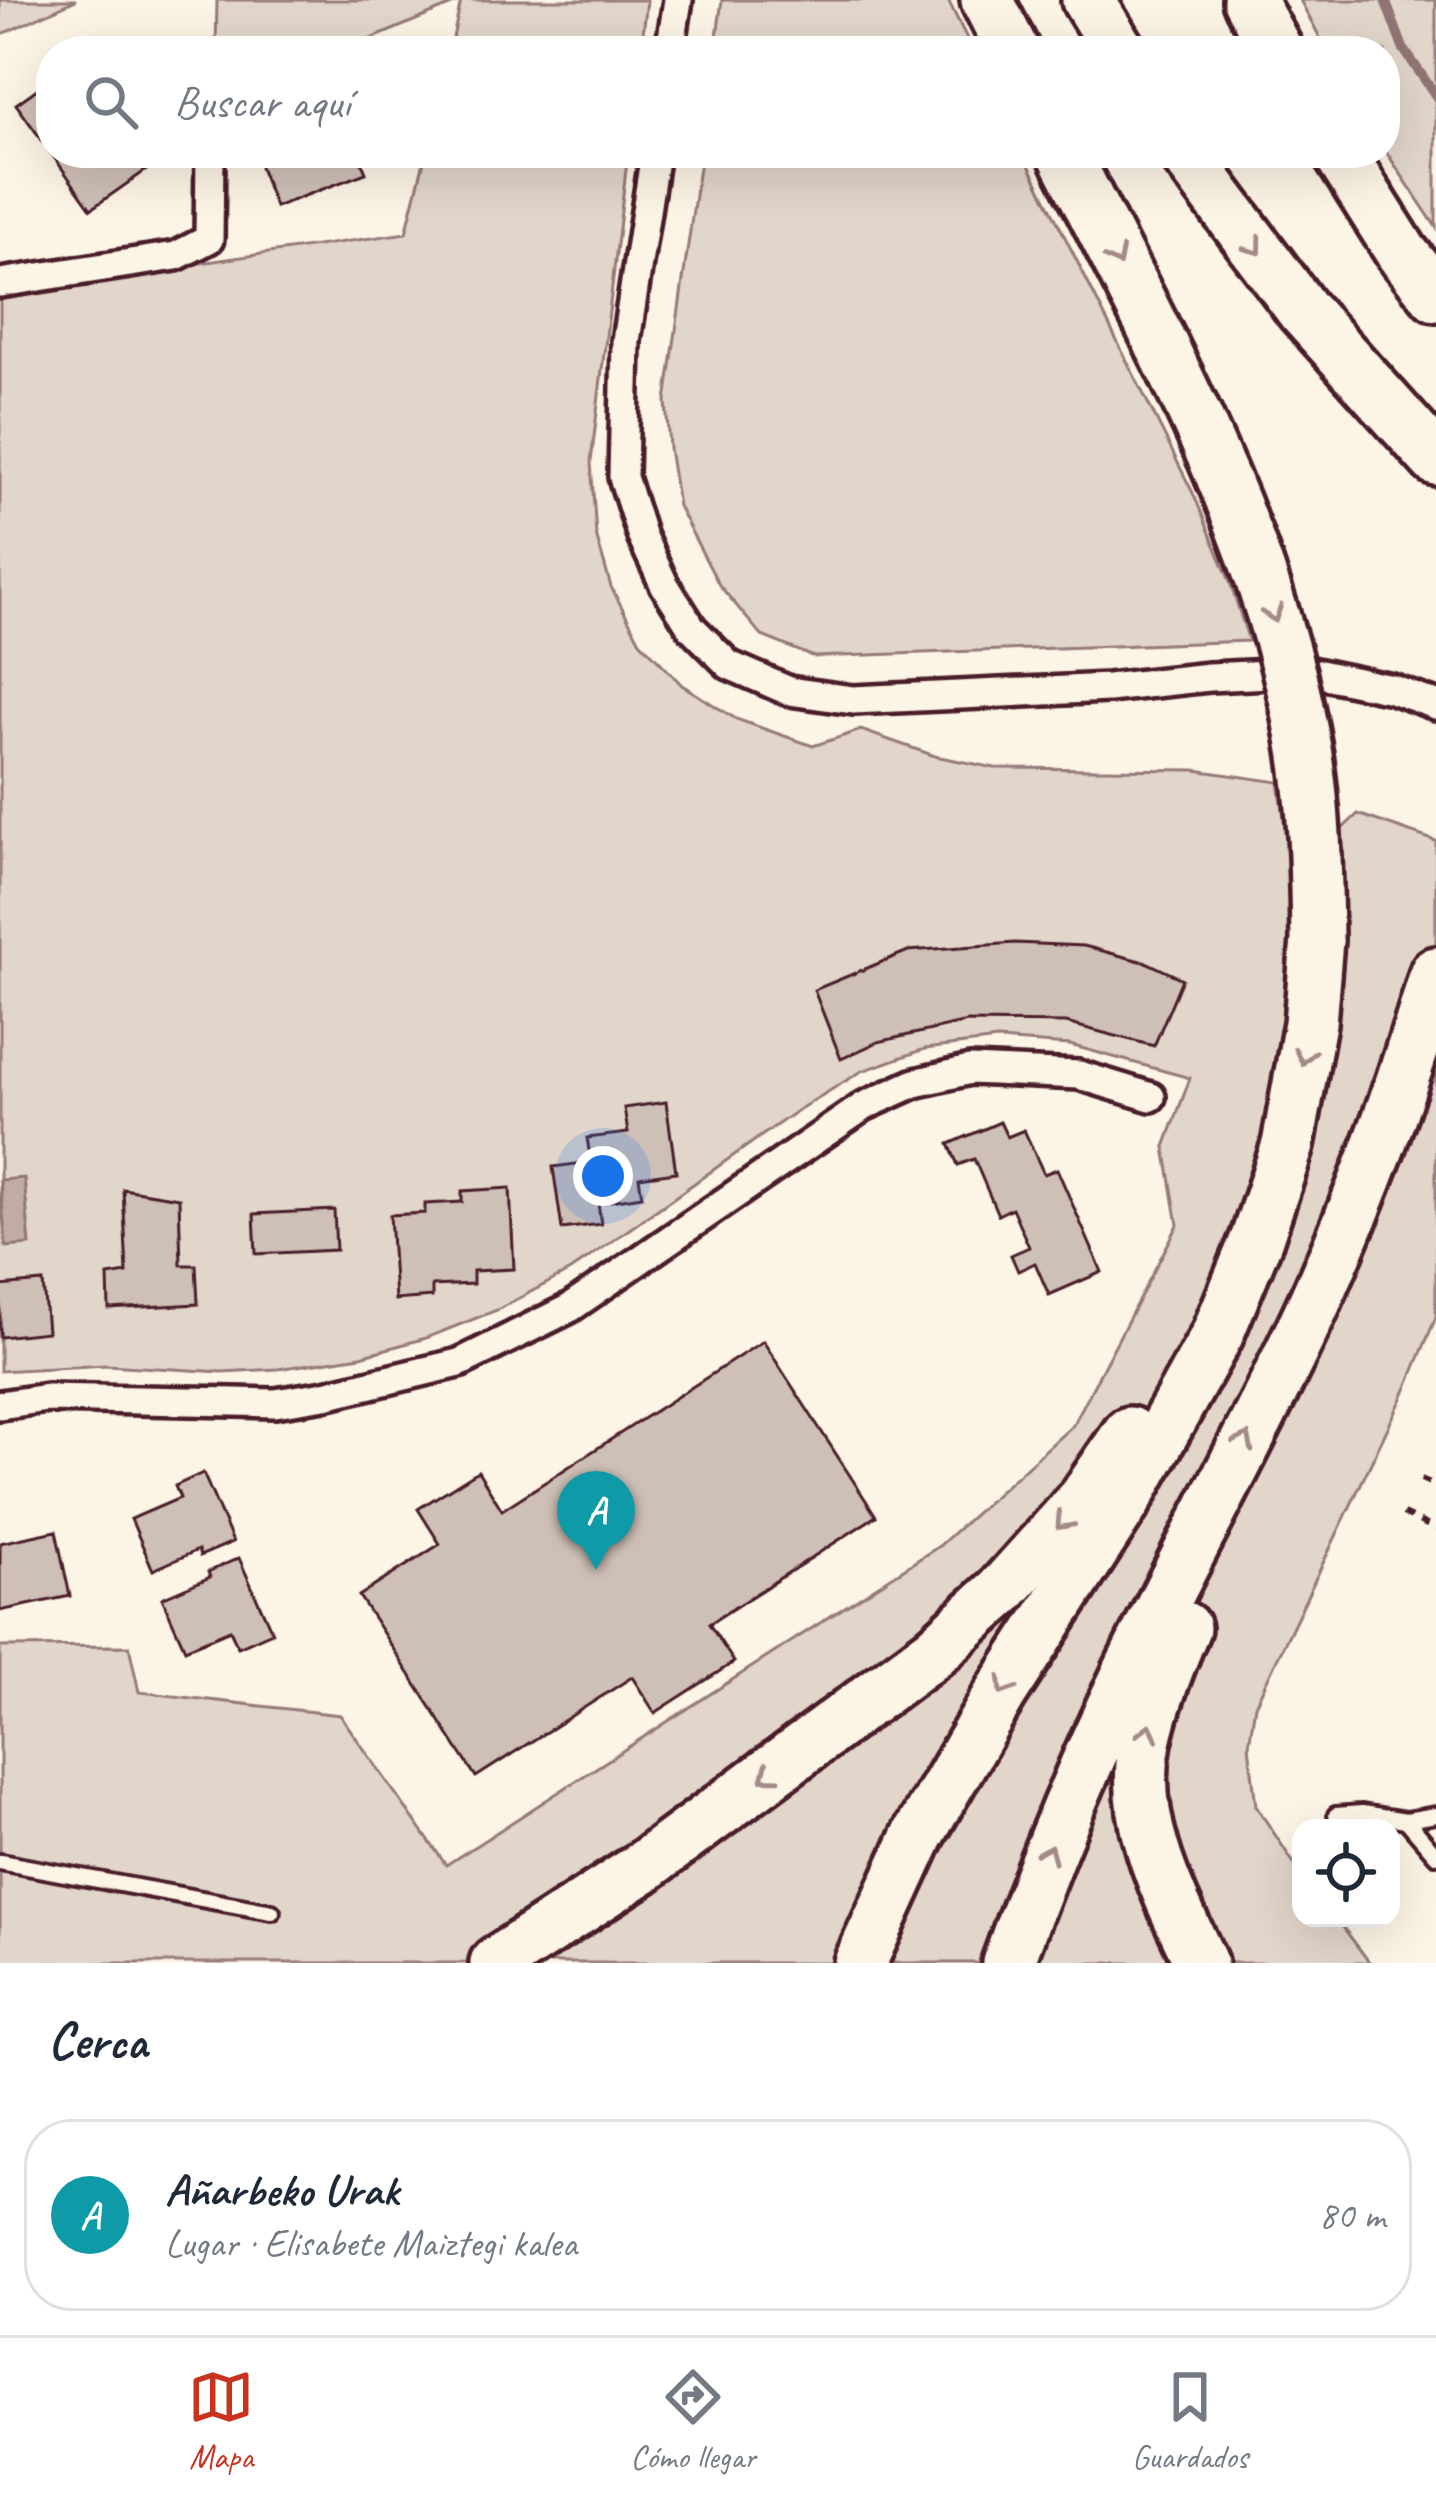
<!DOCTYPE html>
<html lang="es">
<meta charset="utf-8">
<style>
:root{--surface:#fff;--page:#f2f2f3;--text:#1f2937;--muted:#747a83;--line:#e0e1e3;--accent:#c8321e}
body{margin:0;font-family:Caveat,sans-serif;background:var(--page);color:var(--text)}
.controls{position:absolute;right:36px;bottom:36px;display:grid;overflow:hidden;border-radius:24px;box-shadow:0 12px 48px #0002}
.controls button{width:108px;height:108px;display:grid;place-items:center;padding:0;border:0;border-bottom:3px solid var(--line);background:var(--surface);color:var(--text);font:60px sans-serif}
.you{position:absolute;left:603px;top:1176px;width:42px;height:42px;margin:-30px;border:9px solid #fff;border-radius:50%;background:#1a73e8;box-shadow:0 0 0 18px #1a73e833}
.badge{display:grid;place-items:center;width:78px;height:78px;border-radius:50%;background:var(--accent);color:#fff;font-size:39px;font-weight:700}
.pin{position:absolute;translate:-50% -99px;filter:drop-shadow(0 3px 6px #0008)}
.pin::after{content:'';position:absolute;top:63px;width:42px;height:36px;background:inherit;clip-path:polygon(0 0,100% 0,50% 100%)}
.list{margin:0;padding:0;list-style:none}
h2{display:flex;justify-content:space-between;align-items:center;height:156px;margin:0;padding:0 48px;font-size:51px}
h2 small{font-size:39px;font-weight:400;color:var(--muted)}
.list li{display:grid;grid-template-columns:78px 1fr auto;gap:36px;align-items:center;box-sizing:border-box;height:192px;margin:0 24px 24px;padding:0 24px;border:3px solid var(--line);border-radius:48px}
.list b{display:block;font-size:45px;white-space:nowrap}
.list p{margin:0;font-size:39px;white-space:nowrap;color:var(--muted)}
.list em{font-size:39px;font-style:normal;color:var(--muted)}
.icon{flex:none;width:66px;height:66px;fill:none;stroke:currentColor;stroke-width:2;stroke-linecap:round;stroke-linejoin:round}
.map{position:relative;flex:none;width:1436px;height:1963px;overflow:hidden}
.search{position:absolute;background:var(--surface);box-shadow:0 12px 48px #0002;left:36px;right:36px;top:36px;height:132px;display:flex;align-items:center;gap:30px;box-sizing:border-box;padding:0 42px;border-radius:48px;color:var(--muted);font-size:45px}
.sheet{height:372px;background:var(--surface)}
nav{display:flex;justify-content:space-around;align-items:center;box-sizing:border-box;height:168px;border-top:3px solid var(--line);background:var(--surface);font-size:33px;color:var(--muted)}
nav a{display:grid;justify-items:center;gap:6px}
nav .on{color:var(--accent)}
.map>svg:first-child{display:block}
.green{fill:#e2d5ca;stroke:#967a7a;stroke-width:3}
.water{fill:#c0aca5;stroke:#917474;stroke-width:3}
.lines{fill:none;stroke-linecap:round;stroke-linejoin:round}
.stream{stroke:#917474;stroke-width:10}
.building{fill:#cfc0b7;stroke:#4a1f2b;stroke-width:3}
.service-casing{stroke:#4a1f2b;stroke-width:22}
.minor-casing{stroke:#4a1f2b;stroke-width:36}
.motorway-casing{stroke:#4a1f2b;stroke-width:60}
.path{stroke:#4a1f2b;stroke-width:6;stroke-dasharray:9 9;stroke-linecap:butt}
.service{stroke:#fcf5e5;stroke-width:14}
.minor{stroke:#fcf5e5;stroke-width:27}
.motorway{stroke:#fcf5e5;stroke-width:51}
.motorway-bridge-casing{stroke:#4a1f2b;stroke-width:60;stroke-linecap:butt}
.motorway-bridge{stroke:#fcf5e5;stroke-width:51}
.oneway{stroke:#a38a88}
</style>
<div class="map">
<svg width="1436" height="1963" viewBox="0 0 1436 1963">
<rect width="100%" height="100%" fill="#fcf5e5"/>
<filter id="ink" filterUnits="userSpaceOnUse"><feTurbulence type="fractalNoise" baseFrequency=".00833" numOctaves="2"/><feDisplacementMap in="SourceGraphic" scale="24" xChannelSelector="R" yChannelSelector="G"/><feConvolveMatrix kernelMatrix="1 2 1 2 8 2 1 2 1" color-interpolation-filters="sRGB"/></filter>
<g filter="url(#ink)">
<g class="green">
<polygon points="0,0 76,0 0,35"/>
<polygon points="217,0 647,0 641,51 450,51 461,1 343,51 216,51"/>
<polygon points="722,0 948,0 973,51 715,51"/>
<polygon points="1300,0 1436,0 1436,227 1385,150 1385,51 1327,51"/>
<polygon points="426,153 628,153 591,462 596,535 611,587 640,641 682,685 736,719 813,746 861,730 935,756 995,768 1195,770 1279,782 1292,876 1358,814 1436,841 1436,1317 1405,1392 1255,1705 1249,1745 1256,1806 1301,1874 1301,1918 1336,1918 1370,1963 0,1963 0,1647 129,1646 139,1692 340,1715 446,1865 939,1546 1073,1425 1178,1225 1165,1147 1190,1078 1070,1045 997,1040 925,1049 862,1071 798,1110 570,1271 497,1310 426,1338 361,1356 278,1369 222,1372 107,1365 0,1371 0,292 406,233"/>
<polygon points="701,153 1023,153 1194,495 1229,579 1249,641 814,657 762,636 719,585 678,506 669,448 666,401"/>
</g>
<polygon class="water" points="24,1178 30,1245 6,1247 0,1180"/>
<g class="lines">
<polyline class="stream" points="1385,0 1403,48 1436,96"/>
</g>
<g class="building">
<polygon points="51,79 51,153 137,153 148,169 91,209 16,104"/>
<polygon points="255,153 358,153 366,173 275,207"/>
<polygon points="1015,943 1084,946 1148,963 1182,979 1154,1046 1066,1023 967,1022 878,1042 841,1059 814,990 908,951"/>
<polygon points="666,1102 676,1172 639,1177 642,1196 598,1203 601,1224 562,1229 553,1167 591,1162 587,1138 628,1133 624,1108"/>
<polygon points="1000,1122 1007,1137 1024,1130 1044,1174 1057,1169 1102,1272 1049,1295 1035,1263 1018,1271 1011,1255 1029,1247 1012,1208 998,1215 974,1159 958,1165 949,1144"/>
<polygon points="510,1188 514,1269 473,1271 473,1284 432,1286 432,1297 395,1300 390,1215 425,1213 425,1204 462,1202 462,1191"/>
<polygon points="123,1189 179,1198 181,1265 196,1265 198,1304 109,1309 108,1276 127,1273"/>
<polygon points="334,1210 336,1250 256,1254 254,1214"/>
<polygon points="43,1282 47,1332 0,1337 0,1286"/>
<polygon points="763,1341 876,1516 709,1624 734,1662 655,1713 632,1677 476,1777 359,1596 440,1544 418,1509 478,1471 502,1510"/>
<polygon points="203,1473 233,1542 200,1556 198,1550 153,1570 131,1519 180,1498 175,1486"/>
<polygon points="56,1531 70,1596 0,1611 0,1543"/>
<polygon points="239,1558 272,1632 238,1647 230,1630 185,1649 162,1598 210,1577 208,1572"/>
</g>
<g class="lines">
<g class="service-casing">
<g id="service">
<polyline points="1336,1815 1362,1813 1406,1820"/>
<polyline points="1436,1815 1406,1820 1436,1855"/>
<polyline points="0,1862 272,1912"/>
</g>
</g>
<g class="minor-casing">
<g id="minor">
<polyline points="670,51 678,0"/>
<polyline points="655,153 626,341 623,477 642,537 664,584 692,628 729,665 789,691 853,700 1108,688 1209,677 1310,672 1392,689 1436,705"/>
<polyline points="0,283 176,256 209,239 210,153"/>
<polyline points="0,1405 47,1398 275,1403 325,1395 459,1363 570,1308 864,1106 915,1083 970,1070 1079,1075 1151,1097"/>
</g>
</g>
<g class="motorway-casing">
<g id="motorway">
<polyline points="987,0 1013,51"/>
<polyline points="1088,0 1119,51"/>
<polyline points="1249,0 1277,51"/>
<polyline points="1185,153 1303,311 1436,459"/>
<polyline points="1339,153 1402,253 1436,295"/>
<path d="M 1184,1628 C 1168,1665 1153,1703 1145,1742 C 1129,1820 1169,1895 1201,1963"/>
<polyline points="496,1963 642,1868 935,1651 1001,1591 1084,1499 1129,1433"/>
<polyline points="860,1963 919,1834 1001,1693 1125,1501 1217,1335 1257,1238 1288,1145 1310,1023 1317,940"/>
<path d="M 1008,1963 C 1043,1865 1082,1769 1127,1676 C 1187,1552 1255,1432 1312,1308 C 1361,1200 1403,1087 1436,973"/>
</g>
</g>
<g class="path">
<polyline points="1421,1479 1436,1486"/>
<polyline points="1403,1514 1436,1529"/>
</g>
<use href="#service" class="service"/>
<use href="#minor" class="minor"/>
<use href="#motorway" class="motorway"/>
<g class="motorway-bridge-casing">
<path id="motorway-bridge" d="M 1064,153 C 1157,338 1264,525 1302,732 C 1315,800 1316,870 1317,940"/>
</g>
<use href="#motorway-bridge" class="motorway-bridge"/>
</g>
<defs><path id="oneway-chevron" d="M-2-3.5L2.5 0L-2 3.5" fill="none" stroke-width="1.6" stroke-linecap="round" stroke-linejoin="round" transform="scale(3)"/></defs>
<g class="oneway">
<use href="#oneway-chevron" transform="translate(1255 247) rotate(53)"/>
<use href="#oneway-chevron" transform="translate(1116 258) rotate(63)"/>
<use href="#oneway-chevron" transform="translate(1273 614) rotate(72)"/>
<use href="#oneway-chevron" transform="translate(1304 1056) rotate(100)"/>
<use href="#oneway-chevron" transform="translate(1245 1441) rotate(-64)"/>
<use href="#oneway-chevron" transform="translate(1063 1522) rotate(132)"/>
<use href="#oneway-chevron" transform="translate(1005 1687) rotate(122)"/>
<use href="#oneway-chevron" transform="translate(1148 1732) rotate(-77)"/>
<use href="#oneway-chevron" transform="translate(768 1775) rotate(143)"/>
<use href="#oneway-chevron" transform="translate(1048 1853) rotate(-67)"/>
</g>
</g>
</svg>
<div class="controls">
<button><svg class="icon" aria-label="locate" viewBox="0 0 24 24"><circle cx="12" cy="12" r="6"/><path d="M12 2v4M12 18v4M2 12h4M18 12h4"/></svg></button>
</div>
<div class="you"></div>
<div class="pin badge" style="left:596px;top:1570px;background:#0f9aa8">A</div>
<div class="search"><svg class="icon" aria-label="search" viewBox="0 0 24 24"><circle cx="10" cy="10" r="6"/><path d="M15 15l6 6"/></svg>Buscar aquí</div>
</div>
<section class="sheet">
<h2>Cerca<small></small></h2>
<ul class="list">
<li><span class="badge" style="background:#0f9aa8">A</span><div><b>Añarbeko Urak</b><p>Lugar · Elisabete Maiztegi kalea</p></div><em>80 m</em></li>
</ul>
</section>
<nav>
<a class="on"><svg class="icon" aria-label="map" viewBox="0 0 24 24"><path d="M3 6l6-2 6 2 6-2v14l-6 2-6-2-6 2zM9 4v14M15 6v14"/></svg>Mapa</a>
<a><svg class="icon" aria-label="directions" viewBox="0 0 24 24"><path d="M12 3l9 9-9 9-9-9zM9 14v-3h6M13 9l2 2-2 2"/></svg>Cómo llegar</a>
<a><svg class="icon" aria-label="saved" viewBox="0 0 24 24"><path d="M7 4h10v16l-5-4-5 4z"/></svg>Guardados</a>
</nav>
